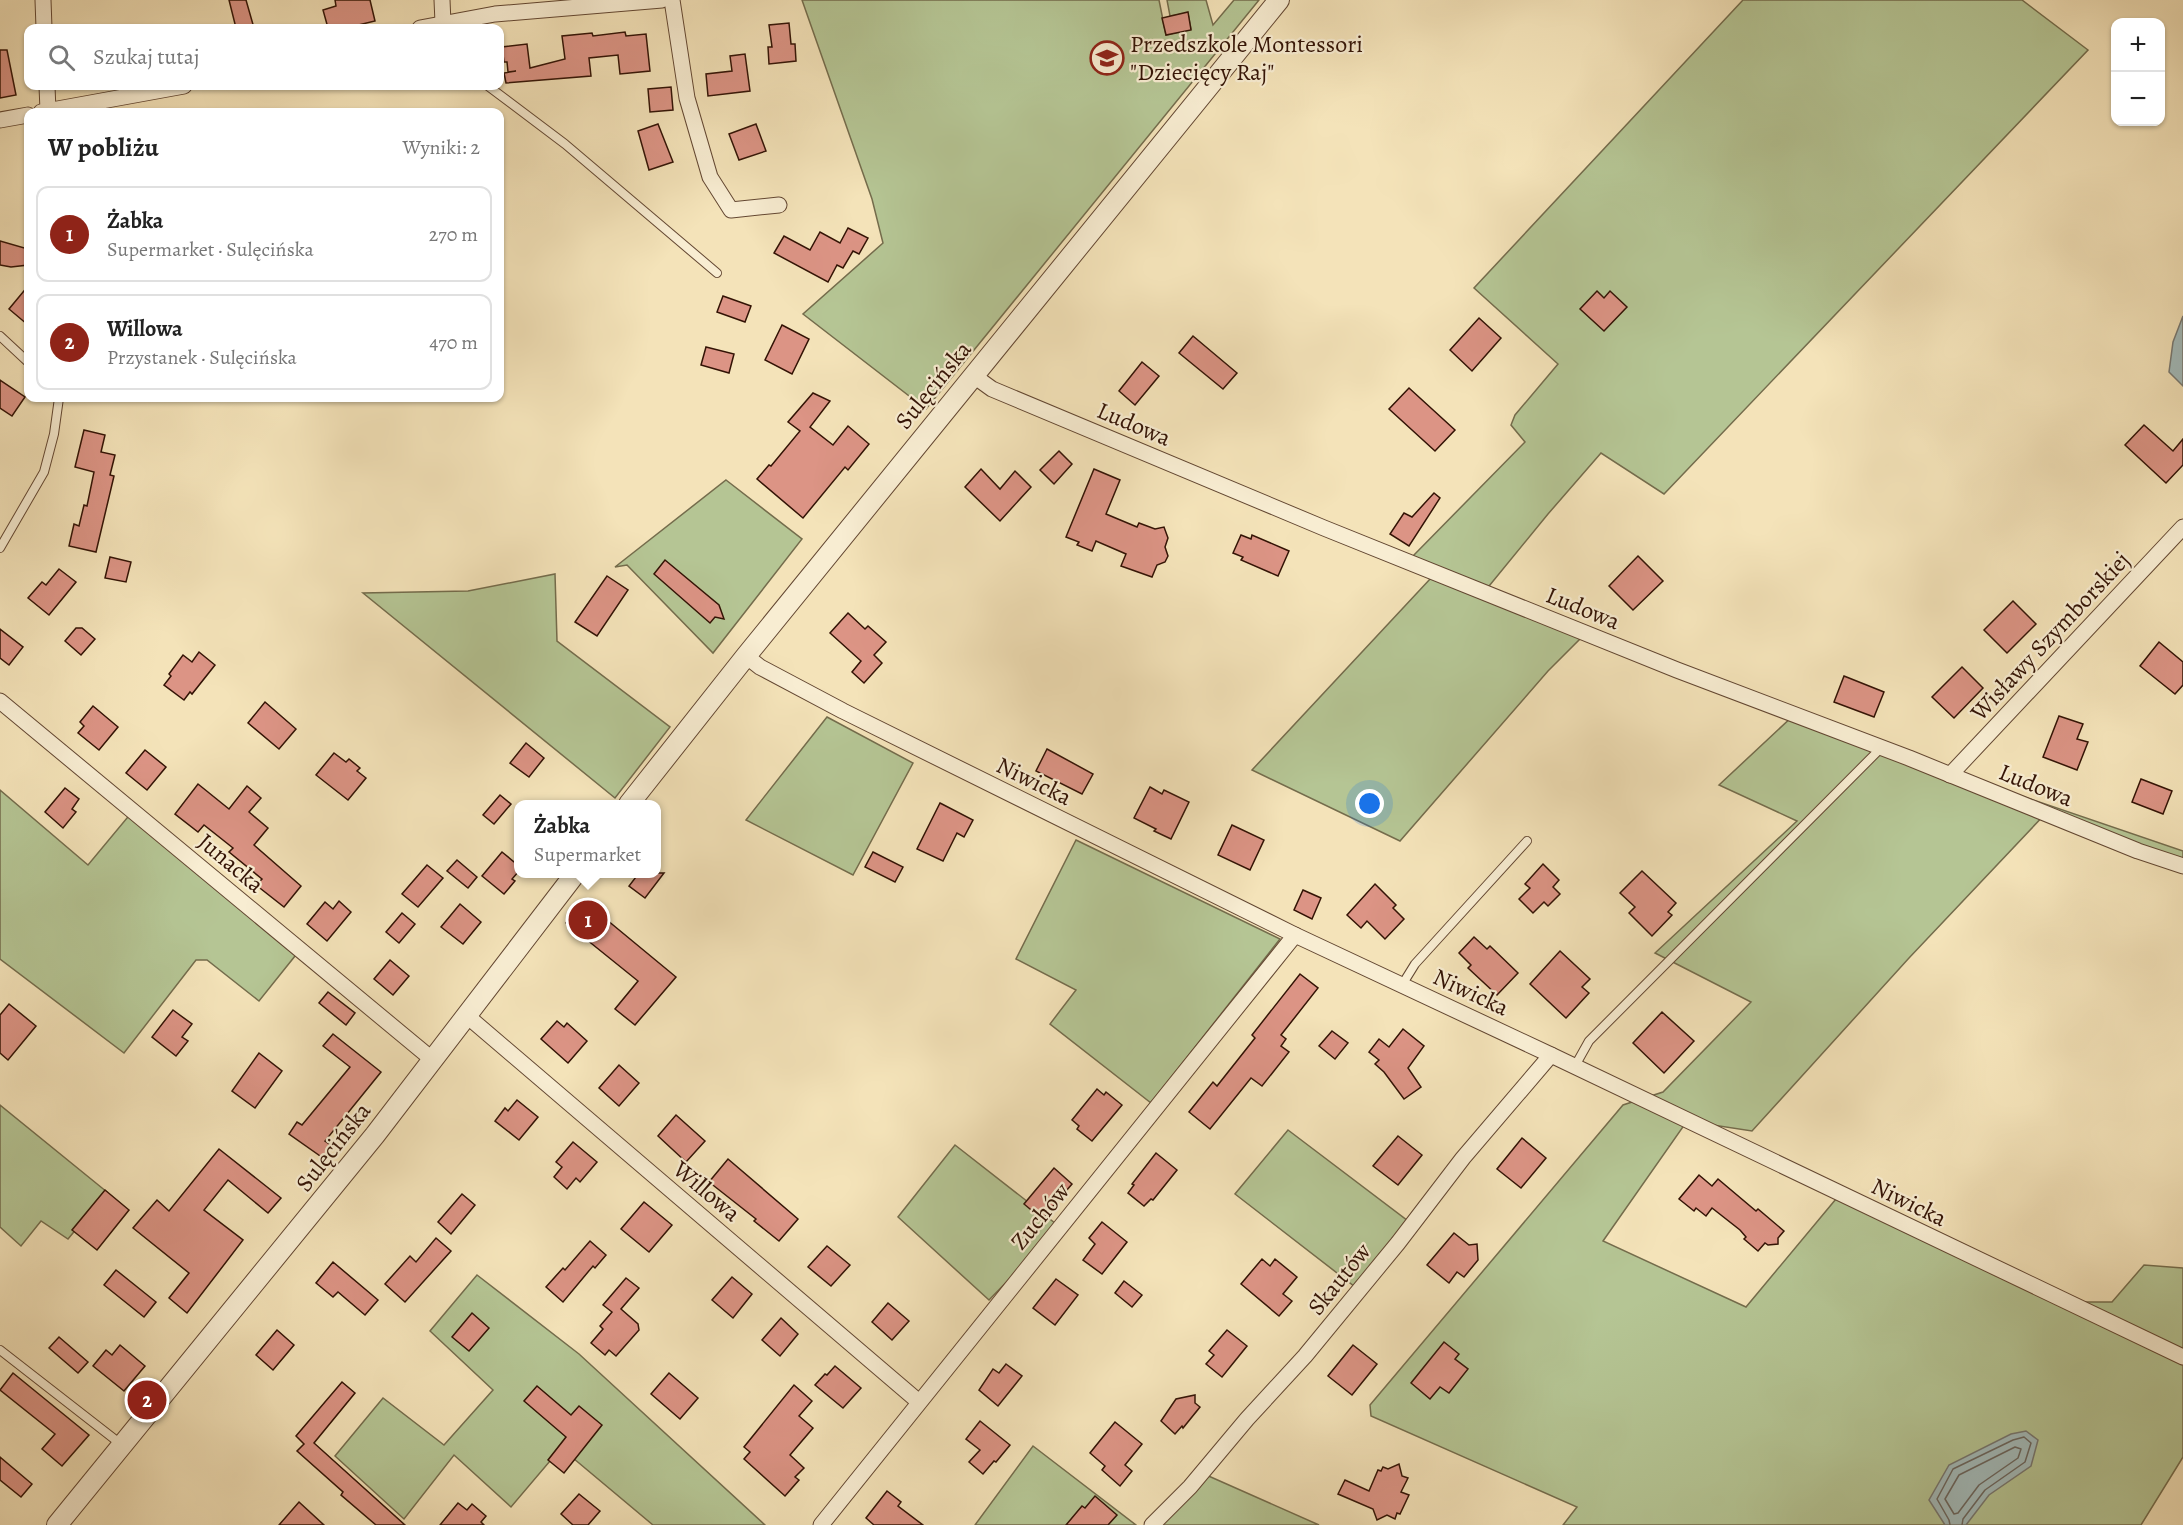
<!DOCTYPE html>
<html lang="pl">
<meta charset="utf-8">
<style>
:root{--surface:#fff;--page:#f2f2f2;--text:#222;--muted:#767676;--line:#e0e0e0;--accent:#8f2418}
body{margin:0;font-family:Alegreya,serif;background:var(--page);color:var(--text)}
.controls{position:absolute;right:18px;top:18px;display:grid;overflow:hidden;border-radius:12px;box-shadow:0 2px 4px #0004}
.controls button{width:54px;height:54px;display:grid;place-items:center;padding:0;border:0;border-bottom:2px solid var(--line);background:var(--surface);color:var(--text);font:30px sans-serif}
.you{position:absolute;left:1370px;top:804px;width:21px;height:21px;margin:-15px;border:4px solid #fff;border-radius:50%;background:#1a73e8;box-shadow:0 0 0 9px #1a73e833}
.badge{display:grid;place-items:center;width:39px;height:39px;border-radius:50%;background:var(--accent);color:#fff;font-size:20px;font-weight:700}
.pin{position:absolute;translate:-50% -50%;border:3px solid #fff;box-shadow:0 2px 6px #0006}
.popup{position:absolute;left:514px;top:800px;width:147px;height:78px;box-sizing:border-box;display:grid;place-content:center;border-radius:12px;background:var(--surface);filter:drop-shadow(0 2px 4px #0005);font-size:20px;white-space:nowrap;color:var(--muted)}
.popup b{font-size:22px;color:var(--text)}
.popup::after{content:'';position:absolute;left:50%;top:100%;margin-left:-12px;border:12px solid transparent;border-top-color:var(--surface)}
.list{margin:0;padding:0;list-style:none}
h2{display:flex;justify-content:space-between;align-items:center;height:78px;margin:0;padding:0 24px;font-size:26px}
h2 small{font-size:20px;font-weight:400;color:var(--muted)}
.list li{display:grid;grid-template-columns:39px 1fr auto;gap:18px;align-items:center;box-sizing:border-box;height:96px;margin:0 12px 12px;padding:0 12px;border:2px solid var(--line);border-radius:12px}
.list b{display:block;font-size:22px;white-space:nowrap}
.list p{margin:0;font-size:20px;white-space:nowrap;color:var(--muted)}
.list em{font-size:20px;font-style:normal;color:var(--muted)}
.icon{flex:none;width:33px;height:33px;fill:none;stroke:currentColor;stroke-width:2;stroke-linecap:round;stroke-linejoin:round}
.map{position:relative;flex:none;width:2183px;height:1525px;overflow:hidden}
.search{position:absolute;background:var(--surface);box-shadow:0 2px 4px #0004;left:24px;top:24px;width:480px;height:66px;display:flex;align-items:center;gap:15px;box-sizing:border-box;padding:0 21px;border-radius:12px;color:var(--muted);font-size:22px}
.panel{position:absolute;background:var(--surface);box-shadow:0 2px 4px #0004;left:24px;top:108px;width:480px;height:294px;border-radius:12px}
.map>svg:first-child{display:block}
.green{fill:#b5c594;stroke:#746c4c;stroke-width:1.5}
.water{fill:#a2bbbb;stroke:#767872;stroke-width:1.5}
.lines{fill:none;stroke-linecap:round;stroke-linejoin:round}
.shore{stroke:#6a6760;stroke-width:1.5}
.building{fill:#dc9485;stroke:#331305;stroke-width:1.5}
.service-casing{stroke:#634732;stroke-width:10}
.minor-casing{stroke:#634732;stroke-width:17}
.tertiary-casing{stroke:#634732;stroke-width:22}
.service{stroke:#f8edd2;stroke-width:8}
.minor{stroke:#f8edd2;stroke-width:15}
.tertiary{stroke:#f8edd2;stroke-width:20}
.labels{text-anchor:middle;stroke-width:4.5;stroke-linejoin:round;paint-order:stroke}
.poi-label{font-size:24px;fill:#331305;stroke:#f8edd2;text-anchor:start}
.street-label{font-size:24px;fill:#331305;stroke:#f8edd2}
</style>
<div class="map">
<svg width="2183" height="1525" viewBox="0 0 2183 1525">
<rect width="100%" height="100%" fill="#f4e3b9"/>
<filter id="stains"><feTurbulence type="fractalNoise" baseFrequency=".00333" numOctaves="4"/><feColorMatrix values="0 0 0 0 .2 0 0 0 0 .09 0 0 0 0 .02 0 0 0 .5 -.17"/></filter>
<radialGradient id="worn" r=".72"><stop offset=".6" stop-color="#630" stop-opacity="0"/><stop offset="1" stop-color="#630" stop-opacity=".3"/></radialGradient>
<g class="green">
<polygon points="802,0 1159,0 1166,35 1191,29 1188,13 1170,16 1167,0 1206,0 1213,25 1234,0 1259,0 926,409 803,314 883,243 872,199"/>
<polygon points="1743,0 2022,0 2088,50 1664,494 1601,453 1548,514 1485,591 1587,632 1548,671 1400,841 1252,770 1431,578 1412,557 1525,442 1511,425 1515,415 1558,364 1474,288"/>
<polygon points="726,480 802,539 713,653 627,565 615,567"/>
<polygon points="555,574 557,641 670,727 615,798 363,593 468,591"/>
<polygon points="1795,714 1966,777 2183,851 2183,865 2048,811 1909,958 1752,1131 1687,1121 1603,1241 1746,1307 1841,1193 2074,1302 2112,1302 2144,1265 2183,1268 2183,1457 2141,1525 1563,1525 1577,1507 1371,1416 1370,1405 1623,1105 1663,1092 1751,1002 1655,953 1797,821 1719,785"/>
<polygon points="827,717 913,763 853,875 746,820"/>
<polygon points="0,790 88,865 132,812 289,938 295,956 259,1001 207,960 196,960 124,1053 0,959"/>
<polygon points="1076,840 1280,939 1151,1103 1050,1024 1076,990 1016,959"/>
<polygon points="0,1105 107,1192 68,1239 41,1221 21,1246 0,1227"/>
<polygon points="1288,1130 1408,1221 1359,1290 1235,1194"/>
<polygon points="955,1145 1060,1227 989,1300 898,1217"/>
<polygon points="477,1275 579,1354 765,1525 653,1525 561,1448 511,1507 454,1455 404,1519 335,1456 383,1398 444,1445 493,1390 430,1331"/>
<polygon points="1033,1446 1136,1525 975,1525"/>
<polygon points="1195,1470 1319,1525 1149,1525"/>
</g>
<g class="water">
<polygon points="2183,316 2183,386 2169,372 2173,342"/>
<polygon points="2026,1431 2038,1440 2031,1466 1989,1495 1966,1525 1945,1525 1929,1500 1949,1465 2011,1434"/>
</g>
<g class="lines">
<g class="shore">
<polygon points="2015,1447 2021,1449 2018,1458 1979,1485 1958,1513 1954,1514 1945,1499 1959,1475"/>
<polyline points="1950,1525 1949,1520 1937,1499 1953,1469 2013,1440 2024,1437 2031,1443 2025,1462 1985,1490 1963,1519 1962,1525"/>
</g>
</g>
<g class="building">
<polygon points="229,0 246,0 254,28 236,28"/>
<polygon points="335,0 370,0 375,21 346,28 328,28 323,10 336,6"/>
<polygon points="1188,12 1191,30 1166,35 1162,18"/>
<polygon points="789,23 791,44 795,44 796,61 769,64 768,47 772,47 769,25"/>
<polygon points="625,32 626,36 646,34 650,71 620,74 618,55 589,58 591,76 506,83 504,73 516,71 508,72 507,62 504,62 502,47 527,44 530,68 565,59 562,36 592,33 593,36"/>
<polygon points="0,50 7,50 16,95 0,98"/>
<polygon points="745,54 750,91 708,96 706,74 732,71 730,56"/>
<polygon points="671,87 673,110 650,112 648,89"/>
<polygon points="658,124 673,162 649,170 638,131"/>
<polygon points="756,124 766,151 739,160 729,134"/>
<polygon points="848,228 868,238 859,254 853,251 843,268 837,265 828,282 774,253 784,236 810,250 820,232 840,243"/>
<polygon points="0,241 28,249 28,265 11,267 0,265"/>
<polygon points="28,286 28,325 9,309"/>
<polygon points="1597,291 1604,298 1610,291 1627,307 1604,331 1580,309"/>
<polygon points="723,296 751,306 745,322 717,312"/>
<polygon points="1479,318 1501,338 1472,371 1450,350"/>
<polygon points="782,325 809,339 792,374 765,360"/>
<polygon points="1193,336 1237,373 1223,389 1179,353"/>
<polygon points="706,347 734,354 729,373 701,365"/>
<polygon points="1142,362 1159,376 1135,405 1119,391"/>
<polygon points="0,380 25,397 12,416 0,408"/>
<polygon points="1409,388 1455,430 1435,451 1389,409"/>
<polygon points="813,393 830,401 810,427 833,445 848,426 869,444 848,470 845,467 803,518 757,479 769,465 771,466 800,431 788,422"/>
<polygon points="2144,425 2173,451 2183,439 2183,465 2166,483 2125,445"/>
<polygon points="84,430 105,435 101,452 115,455 110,475 114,476 96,552 69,546 74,524 79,526 84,505 87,506 94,472 75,467"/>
<polygon points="1059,451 1072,464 1054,484 1040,470"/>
<polygon points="981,469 1000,489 1015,471 1031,487 1000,521 965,487"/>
<polygon points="1094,469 1120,480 1106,514 1137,527 1139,523 1155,529 1164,527 1168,538 1165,547 1168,556 1165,562 1157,565 1152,577 1121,566 1126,554 1096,541 1092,551 1077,545 1079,542 1066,537"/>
<polygon points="1434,493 1440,498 1409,546 1390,534 1404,513 1412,517"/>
<polygon points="1241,535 1251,539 1252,535 1289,551 1278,576 1241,560 1243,557 1233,553"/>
<polygon points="1638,556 1663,581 1633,610 1609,586"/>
<polygon points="110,557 131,562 126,582 105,578"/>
<polygon points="665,560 719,605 724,619 715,617 710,623 654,574"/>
<polygon points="59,569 76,582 49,615 28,598 42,582 46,585"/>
<polygon points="607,576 628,590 597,636 575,622"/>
<polygon points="2013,601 2036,624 2007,653 1984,630"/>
<polygon points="848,613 865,629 868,626 886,642 874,655 882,663 864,683 852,672 861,661 830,633"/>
<polygon points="76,628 82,628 95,639 81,655 65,641"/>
<polygon points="0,629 23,647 9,665 0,658"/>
<polygon points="2159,642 2183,662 2183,685 2175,694 2140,666"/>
<polygon points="199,652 215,665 192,694 190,692 184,700 164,685 171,676 169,674 183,655 192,662"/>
<polygon points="1962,667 1983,688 1954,718 1932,697"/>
<polygon points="1844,676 1884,692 1874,717 1834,702"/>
<polygon points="265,702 296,729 279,749 248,723"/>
<polygon points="93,706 118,727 99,750 78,733 84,726 80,722"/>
<polygon points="2059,716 2083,724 2077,739 2088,742 2077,770 2043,757"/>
<polygon points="526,743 544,758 529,777 510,763"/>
<polygon points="1047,749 1093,774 1082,794 1036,771"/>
<polygon points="145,750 166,767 147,790 126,773"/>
<polygon points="334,753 346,762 349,759 360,768 357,771 366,778 348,800 316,775"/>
<polygon points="2141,779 2172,791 2163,814 2132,802"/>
<polygon points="198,784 229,809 247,786 261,798 249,812 268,828 254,845 301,886 284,907 256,885 262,879 229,852 233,848 204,825 198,832 175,814"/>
<polygon points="1150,787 1162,794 1164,790 1189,802 1171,839 1154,831 1156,829 1134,818"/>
<polygon points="65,788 79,799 72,809 76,812 63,828 45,812"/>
<polygon points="500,795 511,804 494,824 483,815"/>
<polygon points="940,803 973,820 964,837 957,833 943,861 917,849"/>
<polygon points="1232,825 1264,840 1250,870 1218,855"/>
<polygon points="502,852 519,866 519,871 512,879 515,881 504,894 482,876"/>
<polygon points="873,852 903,867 895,882 865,867"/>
<polygon points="457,860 477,877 468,888 447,871"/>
<polygon points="1543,864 1559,880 1553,887 1560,894 1548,906 1544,902 1533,913 1519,899 1530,888 1525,884"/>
<polygon points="427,865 443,878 418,907 402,894"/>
<polygon points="1642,871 1676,903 1668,912 1672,915 1652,936 1629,913 1635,907 1620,893"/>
<polygon points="639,873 664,873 645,898 629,886"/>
<polygon points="1375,884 1396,905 1393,908 1404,919 1385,939 1367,921 1361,928 1347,915"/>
<polygon points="1303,890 1321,898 1312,919 1294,910"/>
<polygon points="339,901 351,912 327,941 307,924 325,902 333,909"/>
<polygon points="584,901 676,977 635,1025 615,1009 638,981 566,923"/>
<polygon points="460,904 481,922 463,944 441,927"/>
<polygon points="402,913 415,924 399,943 386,932"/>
<polygon points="1474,937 1487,949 1490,946 1518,973 1497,995 1468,968 1471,965 1459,953"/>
<polygon points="1560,951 1590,979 1582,987 1589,993 1566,1018 1530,984"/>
<polygon points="390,960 409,976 393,995 374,979"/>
<polygon points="1300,974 1318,988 1281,1035 1286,1039 1281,1046 1289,1052 1262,1086 1251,1078 1210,1129 1189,1112 1213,1082 1217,1086 1255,1038 1252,1035"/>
<polygon points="328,992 355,1013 346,1025 319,1003"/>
<polygon points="9,1004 36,1026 8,1060 0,1053 0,1015"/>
<polygon points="173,1010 192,1024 182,1037 188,1041 176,1056 152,1037"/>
<polygon points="1662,1012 1694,1041 1664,1073 1633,1043"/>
<polygon points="557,1021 564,1027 567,1023 587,1041 568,1063 541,1039"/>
<polygon points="1403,1029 1424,1046 1408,1068 1421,1087 1404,1099 1384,1072 1375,1064 1379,1060 1369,1052 1379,1039 1389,1047"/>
<polygon points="1332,1031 1348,1043 1335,1059 1319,1046"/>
<polygon points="333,1034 381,1072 325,1141 332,1146 323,1158 289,1134 297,1122 302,1125 350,1067 323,1046"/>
<polygon points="259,1053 282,1071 255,1108 232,1091"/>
<polygon points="619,1065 639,1083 619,1106 599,1088"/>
<polygon points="1097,1089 1104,1095 1106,1092 1122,1105 1092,1141 1077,1129 1079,1126 1072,1120"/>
<polygon points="517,1100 538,1117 519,1140 495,1121 505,1108 508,1111"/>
<polygon points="676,1115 705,1141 686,1162 658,1136"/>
<polygon points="1398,1136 1422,1155 1398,1185 1373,1166"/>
<polygon points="1522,1138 1546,1158 1521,1188 1497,1169"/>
<polygon points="573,1142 597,1162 580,1182 576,1178 567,1189 554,1177 562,1167 556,1162"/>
<polygon points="219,1149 281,1198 268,1213 228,1180 204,1210 243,1240 187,1313 169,1298 189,1273 133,1228 157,1200 169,1211"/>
<polygon points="1156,1153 1177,1170 1153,1200 1151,1199 1144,1206 1128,1193 1134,1185 1132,1184"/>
<polygon points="728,1159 798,1219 779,1241 754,1221 756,1219 709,1182"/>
<polygon points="1054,1168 1072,1184 1042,1219 1024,1204"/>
<polygon points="1699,1175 1712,1186 1718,1179 1756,1211 1758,1209 1784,1231 1778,1238 1778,1244 1768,1245 1765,1243 1758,1251 1744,1239 1746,1237 1740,1230 1712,1208 1706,1216 1696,1208 1694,1211 1679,1199"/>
<polygon points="105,1190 129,1210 97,1250 72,1230"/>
<polygon points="462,1194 475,1205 451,1234 438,1222"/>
<polygon points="644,1202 672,1225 649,1252 621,1229"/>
<polygon points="1102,1222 1127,1242 1102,1274 1083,1260 1095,1244 1089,1238"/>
<polygon points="1454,1233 1469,1245 1477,1244 1478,1260 1464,1277 1457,1272 1449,1283 1427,1265"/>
<polygon points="436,1238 451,1251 405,1302 385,1284 410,1256 416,1262"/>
<polygon points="590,1241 606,1255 595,1268 593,1266 563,1302 546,1287 563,1268 565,1270"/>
<polygon points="827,1246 850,1265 831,1286 808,1267"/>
<polygon points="1262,1259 1270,1266 1275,1259 1297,1277 1283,1294 1292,1301 1279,1316 1241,1284"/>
<polygon points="333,1262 378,1300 365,1315 338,1292 333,1297 316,1283"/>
<polygon points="116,1270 156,1302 144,1317 104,1285"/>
<polygon points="732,1277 752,1294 733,1318 712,1300"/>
<polygon points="626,1278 639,1288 621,1309 638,1324 639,1330 616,1356 609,1350 605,1355 591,1343 603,1329 600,1326 612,1312 603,1305"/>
<polygon points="1056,1279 1078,1295 1055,1325 1033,1308"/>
<polygon points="1124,1281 1142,1295 1132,1307 1115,1293"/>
<polygon points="888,1303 909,1321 892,1340 872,1322"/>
<polygon points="472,1313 489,1328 469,1351 452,1337"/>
<polygon points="781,1318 798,1334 780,1356 762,1340"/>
<polygon points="277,1330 294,1345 273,1370 256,1355"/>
<polygon points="1227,1330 1247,1346 1222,1377 1206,1364 1214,1355 1209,1351"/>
<polygon points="59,1337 88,1362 78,1373 49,1348"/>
<polygon points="1444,1342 1459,1354 1455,1359 1468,1369 1449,1393 1440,1387 1430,1399 1411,1383"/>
<polygon points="120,1345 145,1366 124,1391 93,1366 106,1350 112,1355"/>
<polygon points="1353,1345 1377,1364 1352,1395 1328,1376"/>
<polygon points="1006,1364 1022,1376 998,1406 979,1390 993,1369 999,1373"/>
<polygon points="835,1366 861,1388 843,1408 815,1385 825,1374 827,1375"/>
<polygon points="13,1373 89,1435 62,1466 42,1449 55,1434 0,1390"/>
<polygon points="669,1373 698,1398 680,1419 651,1394"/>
<polygon points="342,1382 355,1393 314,1443 405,1525 376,1525 341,1495 343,1492 297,1451 304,1444 296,1436"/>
<polygon points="794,1385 812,1401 799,1416 813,1428 790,1455 804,1468 795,1477 799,1480 785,1496 744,1459 750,1452 744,1447"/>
<polygon points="537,1386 571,1415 579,1406 602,1425 564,1473 548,1460 566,1437 524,1401"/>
<polygon points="1195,1395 1195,1403 1200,1407 1183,1428 1182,1426 1175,1434 1161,1421 1176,1399"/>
<polygon points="980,1421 1010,1445 996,1462 994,1461 983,1474 969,1462 980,1450 966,1439"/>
<polygon points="1115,1422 1142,1444 1125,1465 1132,1471 1120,1486 1102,1470 1105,1466 1090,1453"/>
<polygon points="0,1457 32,1484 21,1497 0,1480"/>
<polygon points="1399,1464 1402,1476 1408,1478 1401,1492 1409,1495 1400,1514 1397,1513 1395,1519 1387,1515 1377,1520 1373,1509 1338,1494 1345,1480 1369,1491 1378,1470 1381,1471 1383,1467 1388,1469"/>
<polygon points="887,1491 901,1502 898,1506 923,1525 874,1525 866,1518"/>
<polygon points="579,1494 600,1511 588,1525 573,1525 561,1514"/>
<polygon points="1095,1496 1117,1515 1108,1525 1066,1525 1082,1506 1085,1508"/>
<polygon points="299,1502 324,1525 279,1525"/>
<polygon points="458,1503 467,1510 472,1504 486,1516 481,1522 484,1525 440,1525"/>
</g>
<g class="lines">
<g class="service-casing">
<g id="service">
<polyline points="488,86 565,144 717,273"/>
<polyline points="0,336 28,362"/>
<polyline points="0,548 44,472 54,434 59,398"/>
<polyline points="1402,985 1415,964 1527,841"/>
<polyline points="1575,1066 1589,1041 1881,748"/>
<polyline points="0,1350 122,1445"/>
</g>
</g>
<g class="minor-casing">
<g id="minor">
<polyline points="43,0 44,28"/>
<polyline points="442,0 443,23"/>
<polyline points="672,0 687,98 710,177 731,210 779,205"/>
<polyline points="420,28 495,14 662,0"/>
<polyline points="47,86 48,111"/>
<polyline points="41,112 184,86"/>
<polyline points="0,120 28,115"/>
<polyline points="974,376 992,389 1324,528 1677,670 1909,758 2138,851 2183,866"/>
<polyline points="746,656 760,667 843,711 1295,935 1551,1055 2183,1357"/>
<polyline points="0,701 433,1060"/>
<polyline points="1950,775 2183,527"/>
<polyline points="466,1015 919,1402"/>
<polyline points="821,1525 1295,935"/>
<polyline points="1152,1525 1190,1487 1247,1419 1305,1356 1398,1243 1463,1158 1551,1055"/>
</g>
</g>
<g class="tertiary-casing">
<g id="tertiary">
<polyline points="629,804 746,656 1279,0"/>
<polyline points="57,1525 375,1135 575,874"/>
</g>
</g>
<use href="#service" class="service"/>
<use href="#minor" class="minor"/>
<use href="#tertiary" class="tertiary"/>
</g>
<defs>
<g id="school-ring" transform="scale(1.725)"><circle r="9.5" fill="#f8edd2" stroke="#8f2418" stroke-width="1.5"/><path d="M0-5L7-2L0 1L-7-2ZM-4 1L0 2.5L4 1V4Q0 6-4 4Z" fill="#8f2418"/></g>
</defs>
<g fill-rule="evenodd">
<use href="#school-ring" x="1107" y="58"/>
</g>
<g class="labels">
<g class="poi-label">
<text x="1130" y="52">Przedszkole Montessori<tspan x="1130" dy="28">"Dziecięcy Raj"</tspan></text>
</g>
<g class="street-label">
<text transform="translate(933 385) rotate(-51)" y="8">Sulęcińska</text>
<text transform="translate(1134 424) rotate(23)" y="8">Ludowa</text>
<text transform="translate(1583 608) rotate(22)" y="8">Ludowa</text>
<text transform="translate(2050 636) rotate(-47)" y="8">Wisławy Szymborskiej</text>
<text transform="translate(1034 781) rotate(26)" y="8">Niwicka</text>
<text transform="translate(2036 785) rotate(22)" y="8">Ludowa</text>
<text transform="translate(231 863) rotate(40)" y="8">Junacka</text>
<text transform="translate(1471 992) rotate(25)" y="8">Niwicka</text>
<text transform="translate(333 1147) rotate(-52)" y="8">Sulęcińska</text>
<text transform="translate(707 1191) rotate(40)" y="8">Willowa</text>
<text transform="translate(1909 1202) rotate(26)" y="8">Niwicka</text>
<text transform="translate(1040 1216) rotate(-51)" y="8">Zuchów</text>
<text transform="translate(1339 1279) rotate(-51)" y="8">Skautów</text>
</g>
</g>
<rect width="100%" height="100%" filter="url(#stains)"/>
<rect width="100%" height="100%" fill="url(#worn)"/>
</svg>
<div class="controls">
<button>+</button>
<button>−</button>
</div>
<div class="you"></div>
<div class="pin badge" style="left:588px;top:920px">1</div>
<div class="popup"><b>Żabka</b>Supermarket</div>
<div class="pin badge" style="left:147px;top:1400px">2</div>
<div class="search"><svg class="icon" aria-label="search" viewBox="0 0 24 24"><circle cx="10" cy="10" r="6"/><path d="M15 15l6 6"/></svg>Szukaj tutaj</div>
<section class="panel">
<h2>W pobliżu<small>Wyniki: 2</small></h2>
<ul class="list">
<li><span class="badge">1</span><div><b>Żabka</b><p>Supermarket · Sulęcińska</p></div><em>270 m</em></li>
<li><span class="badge">2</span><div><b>Willowa</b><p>Przystanek · Sulęcińska</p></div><em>470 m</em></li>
</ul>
</section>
</div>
